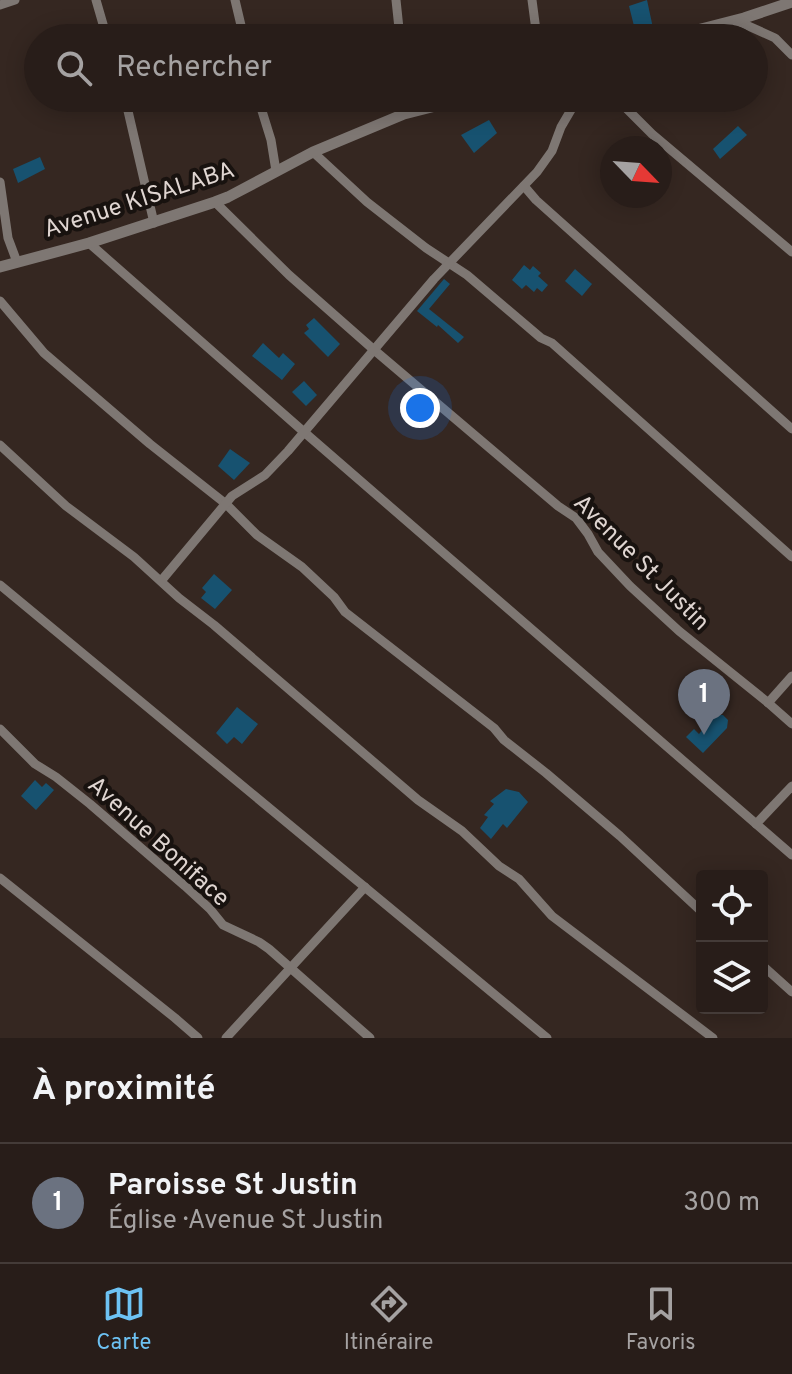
<!DOCTYPE html>
<html lang="fr">
<meta charset="utf-8">
<style>
:root{--surface:#281d19;--page:#302622;--text:#f1f3f6;--muted:#a5a2a2;--line:#443b38;--accent:#6dc2f3}
body{margin:0;font-family:Overpass,sans-serif;background:var(--page);color:var(--text)}
.controls{position:absolute;right:24px;bottom:24px;display:grid;overflow:hidden;border-radius:8px;box-shadow:0 4px 20px #0003}
.controls button{width:72px;height:72px;display:grid;place-items:center;padding:0;border:0;border-bottom:2px solid var(--line);background:var(--surface);color:var(--text);font:40px sans-serif}
.compass{position:absolute;left:600px;top:136px;width:72px;height:72px;border-radius:50%;background:var(--surface);box-shadow:0 4px 20px #0003;rotate:115deg}
.you{position:absolute;left:420px;top:408px;width:28px;height:28px;margin:-20px;border:6px solid #fff;border-radius:50%;background:#1a73e8;box-shadow:0 0 0 12px #1a73e833}
.badge{display:grid;place-items:center;width:52px;height:52px;border-radius:50%;background:var(--accent);color:#fff;font-size:26px;font-weight:700}
.pin{position:absolute;translate:-50% -66px;filter:drop-shadow(0 2px 4px #0008)}
.pin::after{content:'';position:absolute;top:42px;width:28px;height:24px;background:inherit;clip-path:polygon(0 0,100% 0,50% 100%)}
.list{margin:0;padding:0;list-style:none}
h2{display:flex;justify-content:space-between;align-items:center;height:104px;margin:0;padding:0 32px;font-size:34px}
h2 small{font-size:26px;font-weight:400;color:var(--muted)}
.list li{display:grid;grid-template-columns:52px 1fr auto;gap:24px;align-items:center;box-sizing:border-box;height:120px;padding:0 32px;border-top:2px solid var(--line)}
.list b{display:block;font-size:30px;white-space:nowrap}
.list p{margin:0;font-size:26px;white-space:nowrap;color:var(--muted)}
.list em{font-size:26px;font-style:normal;color:var(--muted)}
.icon{flex:none;width:44px;height:44px;fill:none;stroke:currentColor;stroke-width:2;stroke-linecap:round;stroke-linejoin:round}
.map{position:relative;flex:none;width:792px;height:1038px;overflow:hidden}
.search{position:absolute;background:var(--surface);box-shadow:0 4px 20px #0003;left:24px;right:24px;top:24px;height:88px;display:flex;align-items:center;gap:20px;box-sizing:border-box;padding:0 28px;border-radius:44px;color:var(--muted);font-size:30px}
.sheet{height:224px;background:var(--surface)}
nav{display:flex;justify-content:space-around;align-items:center;box-sizing:border-box;height:112px;border-top:2px solid var(--line);background:var(--surface);font-size:22px;color:var(--muted)}
nav a{display:grid;justify-items:center;gap:4px}
nav .on{color:var(--accent)}
.map>svg:first-child{display:block}
.building{fill:#175270}
.lines{fill:none;stroke-linecap:round;stroke-linejoin:round}
.minor{stroke:#7e7773;stroke-width:9}
.tertiary{stroke:#7e7773;stroke-width:11}
.labels{text-anchor:middle;stroke-width:8;stroke-linejoin:round;paint-order:stroke}
.street-label{font-size:24px;fill:#dfd5d1;stroke:#18120f}
</style>
<div class="map">
<svg width="792" height="1038" viewBox="0 0 792 1038">
<rect width="100%" height="100%" fill="#352721"/>
<g class="building">
<polygon points="647,0 653,28 638,30 637,25 634,26 629,6"/>
<polygon points="489,120 497,133 474,153 461,135"/>
<polygon points="738,126 747,135 720,159 713,149"/>
<polygon points="40,157 45,169 18,183 13,169"/>
<polygon points="524,265 530,270 533,266 541,273 538,276 548,285 542,292 537,288 534,292 526,285 522,289 512,280"/>
<polygon points="575,269 592,284 582,296 565,281"/>
<polygon points="444,279 450,284 429,309 464,337 458,343 438,325 437,327 417,311"/>
<polygon points="314,318 340,344 328,357 304,333 309,329 306,325"/>
<polygon points="263,343 279,358 283,353 295,364 282,380 252,356"/>
<polygon points="304,381 317,395 306,406 292,392"/>
<polygon points="230,449 250,463 234,480 218,466"/>
<polygon points="214,574 232,590 215,609 201,598 206,592 202,588"/>
<polygon points="237,707 258,724 242,744 234,737 227,744 216,733"/>
<polygon points="714,715 723,715 728,720 727,728 703,753 686,737 694,729 699,734"/>
<polygon points="35,780 42,787 46,783 54,790 36,810 21,796"/>
<polygon points="506,789 519,792 528,802 507,828 503,824 491,839 480,828 488,817 484,815 494,804 490,801"/>
</g>
<g class="lines">
<g class="minor">
<polyline points="96,0 107,38"/>
<polyline points="235,0 244,38"/>
<polyline points="396,0 400,38"/>
<polyline points="532,0 537,38"/>
<polyline points="0,5 15,0"/>
<polyline points="735,20 775,38 792,55"/>
<polyline points="125,98 154,223"/>
<polyline points="258,98 271,140 276,171"/>
<polyline points="616,98 652,134 792,252"/>
<polyline points="404,114 404,98"/>
<polyline points="313,152 367,202 426,248 467,275 541,338 552,343 792,557"/>
<polyline points="0,182 8,238 17,262"/>
<polyline points="524,186 536,200 792,429"/>
<polyline points="215,202 289,275 373,349 558,506 576,518 588,534 598,552 630,586 679,631 766,701 792,724"/>
<polyline points="89,243 304,432 792,855"/>
<polyline points="0,301 44,353 150,444 226,504 257,535 302,567 334,597 345,612 494,728 504,740 546,773 620,836 702,912"/>
<polyline points="0,445 66,506 134,557 179,598 214,625 418,800 462,831 499,866 519,879 552,916 713,1038"/>
<polyline points="161,581 232,496 265,475 288,451 434,279 537,172 552,151 561,127 578,98"/>
<polyline points="0,585 547,1038"/>
<polyline points="768,703 792,676"/>
<polyline points="0,729 35,764 56,777 90,804 185,886 210,909 223,925 259,942 269,949 370,1038"/>
<polyline points="756,824 792,786"/>
<polyline points="0,878 175,1018 198,1038"/>
<polyline points="762,965 792,992"/>
<polyline points="226,1038 365,887"/>
</g>
<g class="tertiary">
<polyline points="666,38 744,18 792,2"/>
<polyline points="0,267 89,243 215,202 228,197 313,152 404,114 467,98"/>
</g>
</g>
<g class="labels">
<g class="street-label">
<text transform="translate(139 199) rotate(-18)" y="8">Avenue KISALABA</text>
<text transform="translate(642 562) rotate(45)" y="8">Avenue St Justin</text>
<text transform="translate(159 841) rotate(42)" y="8">Avenue Boniface</text>
</g>
</g>
</svg>
<div class="controls">
<button><svg class="icon" aria-label="locate" viewBox="0 0 24 24"><circle cx="12" cy="12" r="6"/><path d="M12 2v4M12 18v4M2 12h4M18 12h4"/></svg></button>
<button><svg class="icon" aria-label="layers" viewBox="0 0 24 24"><path d="M12 4l9 5-9 5-9-5zM3 14l9 5 9-5"/></svg></button>
</div>
<svg class="compass" viewBox="-18 -18 36 36"><path d="M0-13l5 13h-10z" fill="#e53935"/><path d="M0 13l5-13h-10z" fill="#a5a2a2"/></svg>
<div class="you"></div>
<div class="pin badge" style="left:704px;top:735px;background:#6b7280">1</div>
<div class="search"><svg class="icon" aria-label="search" viewBox="0 0 24 24"><circle cx="10" cy="10" r="6"/><path d="M15 15l6 6"/></svg>Rechercher</div>
</div>
<section class="sheet">
<h2>À proximité<small></small></h2>
<ul class="list">
<li><span class="badge" style="background:#6b7280">1</span><div><b>Paroisse St Justin</b><p>Église · Avenue St Justin</p></div><em>300 m</em></li>
</ul>
</section>
<nav>
<a class="on"><svg class="icon" aria-label="map" viewBox="0 0 24 24"><path d="M3 6l6-2 6 2 6-2v14l-6 2-6-2-6 2zM9 4v14M15 6v14"/></svg>Carte</a>
<a><svg class="icon" aria-label="directions" viewBox="0 0 24 24"><path d="M12 3l9 9-9 9-9-9zM9 14v-3h6M13 9l2 2-2 2"/></svg>Itinéraire</a>
<a><svg class="icon" aria-label="saved" viewBox="0 0 24 24"><path d="M7 4h10v16l-5-4-5 4z"/></svg>Favoris</a>
</nav>
